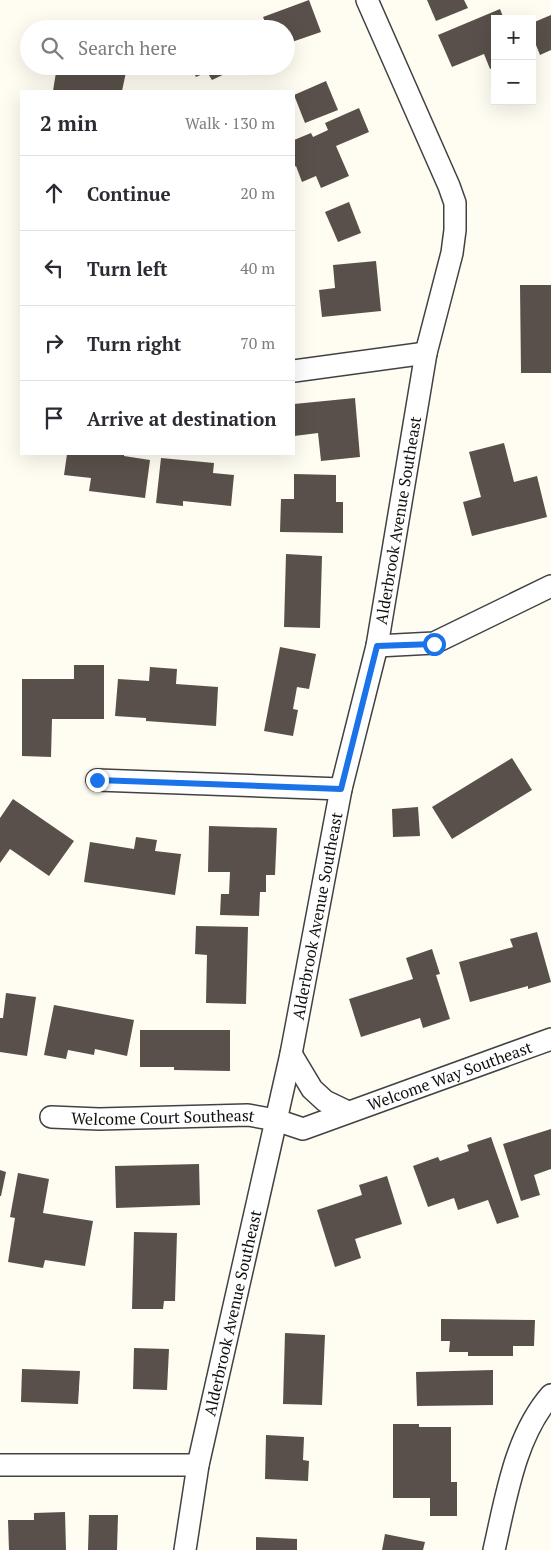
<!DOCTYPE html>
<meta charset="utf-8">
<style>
:root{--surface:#fff;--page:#f2f2f3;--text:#2b2b33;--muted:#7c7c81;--line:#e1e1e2}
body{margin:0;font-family:"PT Serif",serif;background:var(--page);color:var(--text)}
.controls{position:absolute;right:15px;top:15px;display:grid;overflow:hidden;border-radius:0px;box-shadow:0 5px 20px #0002}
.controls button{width:45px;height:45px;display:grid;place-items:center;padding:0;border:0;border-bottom:1px solid var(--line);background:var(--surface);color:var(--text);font:25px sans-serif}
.stop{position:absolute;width:15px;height:15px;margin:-11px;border:4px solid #1a73e8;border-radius:50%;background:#fff}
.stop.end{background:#1a73e8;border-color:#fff;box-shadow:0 1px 5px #0008}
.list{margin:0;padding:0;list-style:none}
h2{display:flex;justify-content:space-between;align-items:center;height:65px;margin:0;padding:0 20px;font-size:21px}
h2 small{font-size:16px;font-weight:400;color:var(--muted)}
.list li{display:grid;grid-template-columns:32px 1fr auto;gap:15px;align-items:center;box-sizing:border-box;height:75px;padding:0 20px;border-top:1px solid var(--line)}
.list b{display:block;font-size:19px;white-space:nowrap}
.list em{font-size:16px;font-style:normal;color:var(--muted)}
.icon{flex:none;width:28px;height:28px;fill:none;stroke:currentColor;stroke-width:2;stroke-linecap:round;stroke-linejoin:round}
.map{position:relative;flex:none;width:551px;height:1550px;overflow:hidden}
.search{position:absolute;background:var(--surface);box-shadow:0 5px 20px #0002;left:20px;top:20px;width:275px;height:55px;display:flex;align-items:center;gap:12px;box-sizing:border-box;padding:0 18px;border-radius:28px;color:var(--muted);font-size:19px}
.panel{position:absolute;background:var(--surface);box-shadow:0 5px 20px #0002;left:20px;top:90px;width:275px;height:365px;border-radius:0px}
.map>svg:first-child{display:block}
.building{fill:#59504b}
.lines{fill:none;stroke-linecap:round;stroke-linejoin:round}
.minor-casing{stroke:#424242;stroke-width:24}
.minor{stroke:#fff;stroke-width:21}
.route{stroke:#1a73e8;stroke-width:6}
.labels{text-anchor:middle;stroke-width:5;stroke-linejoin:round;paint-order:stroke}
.street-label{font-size:16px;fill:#0f0f0f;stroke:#fff}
</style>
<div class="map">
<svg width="551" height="1550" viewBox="0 0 551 1550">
<rect width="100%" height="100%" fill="#fffcf2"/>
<g class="building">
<polygon points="309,0 321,32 286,44 286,29 268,29 263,17"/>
<polygon points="427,0 464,0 468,8 436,21"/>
<polygon points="500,9 504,19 495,19 495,67 490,69 484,54 452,67 438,35"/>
<polygon points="551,15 551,50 540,55 532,35 532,23"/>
<polygon points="57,66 96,66 126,72 122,91 53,91"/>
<polygon points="191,66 228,66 231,71 212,80 207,72 196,77"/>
<polygon points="326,81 338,110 305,123 294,95"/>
<polygon points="359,108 369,132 336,146 349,176 321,188 316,176 302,182 296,166 294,167 294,140 311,133 313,137 328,130 325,123"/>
<polygon points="349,202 361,233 338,242 325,212"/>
<polygon points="376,261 381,311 322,317 319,290 335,288 333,265"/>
<polygon points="520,285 551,285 551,373 521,373"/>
<polygon points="355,398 360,457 321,461 318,433 294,436 294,404"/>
<polygon points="504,443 514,482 537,476 547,517 472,536 463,502 481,497 469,452"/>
<polygon points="67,454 124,454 124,456 150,460 145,498 89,491 91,478 64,475"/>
<polygon points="161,458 214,463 213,473 234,475 231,506 183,501 183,506 156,503"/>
<polygon points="294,474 336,475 336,502 343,502 343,533 280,532 281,499 294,499"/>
<polygon points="286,554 322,556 320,628 284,627"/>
<polygon points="280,647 316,654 309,689 297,687 293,709 298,710 293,736 264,731"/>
<polygon points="74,665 104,665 104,719 52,719 51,757 22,756 22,679 74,679"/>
<polygon points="150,667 177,669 176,684 218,687 216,726 146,721 146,718 115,716 118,679 149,681"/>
<polygon points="512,758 532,790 452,839 432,807"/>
<polygon points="13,799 74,841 49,876 10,849 0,863 0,818"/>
<polygon points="418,807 420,836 393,837 392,809"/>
<polygon points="209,826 277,828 275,875 266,875 266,892 260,892 259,916 220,915 221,894 229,894 230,872 208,872"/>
<polygon points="136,837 157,840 155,851 181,854 175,895 84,882 90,842 134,849"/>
<polygon points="196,926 248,927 246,1004 206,1003 207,955 195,954"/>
<polygon points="537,932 551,982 528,989 528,986 470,1002 459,962 513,947 510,939"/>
<polygon points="432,949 440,974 436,975 450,1019 423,1028 420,1018 361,1037 349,999 413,979 406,958"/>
<polygon points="6,993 36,997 27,1056 0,1052 0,1018 3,1018"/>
<polygon points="54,1005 134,1020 127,1056 95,1049 94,1055 68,1050 66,1059 44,1055"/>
<polygon points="140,1030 230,1030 230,1071 174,1070 174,1067 140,1067"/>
<polygon points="551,1129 551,1169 534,1175 540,1195 521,1201 503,1144"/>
<polygon points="491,1137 519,1217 497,1224 488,1200 458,1210 454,1198 428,1207 413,1166 438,1157 440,1161 469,1151 467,1145"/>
<polygon points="199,1164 200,1205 116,1208 115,1166"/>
<polygon points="0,1170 6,1172 1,1196 0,1196"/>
<polygon points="18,1173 49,1179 43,1213 93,1221 85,1266 45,1260 43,1268 8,1262 15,1218 10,1217"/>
<polygon points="387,1176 402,1224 355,1239 361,1258 335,1267 317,1210 362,1195 359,1185"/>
<polygon points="134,1232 177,1233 175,1301 164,1301 163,1309 132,1309"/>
<polygon points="441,1319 535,1320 534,1346 513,1346 513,1356 468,1356 468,1352 449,1352 450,1341 441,1341"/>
<polygon points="285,1333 325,1335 322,1405 283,1404"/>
<polygon points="134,1348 169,1349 167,1390 133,1389"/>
<polygon points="22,1369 80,1371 78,1404 21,1402"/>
<polygon points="493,1370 493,1405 417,1406 416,1372"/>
<polygon points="393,1424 419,1424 419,1427 451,1427 451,1482 457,1482 457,1516 430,1516 430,1498 393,1498"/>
<polygon points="266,1435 304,1437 303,1460 309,1461 308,1481 265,1479"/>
<polygon points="65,1512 66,1550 9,1550 8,1520 34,1520 34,1513"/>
<polygon points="89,1515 118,1515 117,1550 88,1550"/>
<polygon points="385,1534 425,1542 423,1550 382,1550"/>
<polygon points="256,1537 297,1539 297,1550 256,1550"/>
</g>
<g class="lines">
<g class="minor-casing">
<g id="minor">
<polyline points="294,371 426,353"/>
<polyline points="377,646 434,643 551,586"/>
<polyline points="97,780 341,789"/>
<polyline points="291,1054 312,1089 325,1101 348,1112"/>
<path id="s1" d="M 51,1117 L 99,1119 L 248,1115 L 276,1120 L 303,1129 L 551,1039"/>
<polyline points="0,1465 198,1465"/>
<path id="s2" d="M 185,1550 L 198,1465 L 291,1054 L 341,789 L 377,646 L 426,353 L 452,253 L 455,230 L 455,203 L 449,186 L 367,0"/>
<path d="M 494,1550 C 506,1498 515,1436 551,1395"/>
</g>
</g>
<use href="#minor" class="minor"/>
</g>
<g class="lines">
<polyline class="route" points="97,780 341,789 377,646 434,644"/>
</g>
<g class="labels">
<g class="street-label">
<text dy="6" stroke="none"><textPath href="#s2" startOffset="1052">Alderbrook Avenue Southeast</textPath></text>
<text dy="6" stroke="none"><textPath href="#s2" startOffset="648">Alderbrook Avenue Southeast</textPath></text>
<text dy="6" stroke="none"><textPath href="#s1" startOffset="410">Welcome Way Southeast</textPath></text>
<text dy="6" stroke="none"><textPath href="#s1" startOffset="112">Welcome Court Southeast</textPath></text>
<text dy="6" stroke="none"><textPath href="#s2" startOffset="242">Alderbrook Avenue Southeast</textPath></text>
</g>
</g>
</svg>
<div class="controls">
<button>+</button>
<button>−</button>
</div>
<div class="stop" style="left:434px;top:644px"></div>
<div class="stop end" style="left:97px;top:780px"></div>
<div class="search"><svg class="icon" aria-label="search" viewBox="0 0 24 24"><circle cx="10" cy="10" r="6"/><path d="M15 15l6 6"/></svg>Search here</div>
<section class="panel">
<h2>2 min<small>Walk · 130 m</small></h2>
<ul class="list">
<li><svg class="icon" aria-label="ahead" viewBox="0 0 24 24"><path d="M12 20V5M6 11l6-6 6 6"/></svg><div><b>Continue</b></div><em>20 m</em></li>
<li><svg class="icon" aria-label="left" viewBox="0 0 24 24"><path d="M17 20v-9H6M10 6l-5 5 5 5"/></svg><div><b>Turn left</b></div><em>40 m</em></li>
<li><svg class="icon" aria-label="right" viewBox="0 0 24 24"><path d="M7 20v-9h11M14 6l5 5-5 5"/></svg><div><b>Turn right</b></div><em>70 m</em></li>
<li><svg class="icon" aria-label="arrive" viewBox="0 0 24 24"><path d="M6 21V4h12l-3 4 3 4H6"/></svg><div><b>Arrive at destination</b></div></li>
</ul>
</section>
</div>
